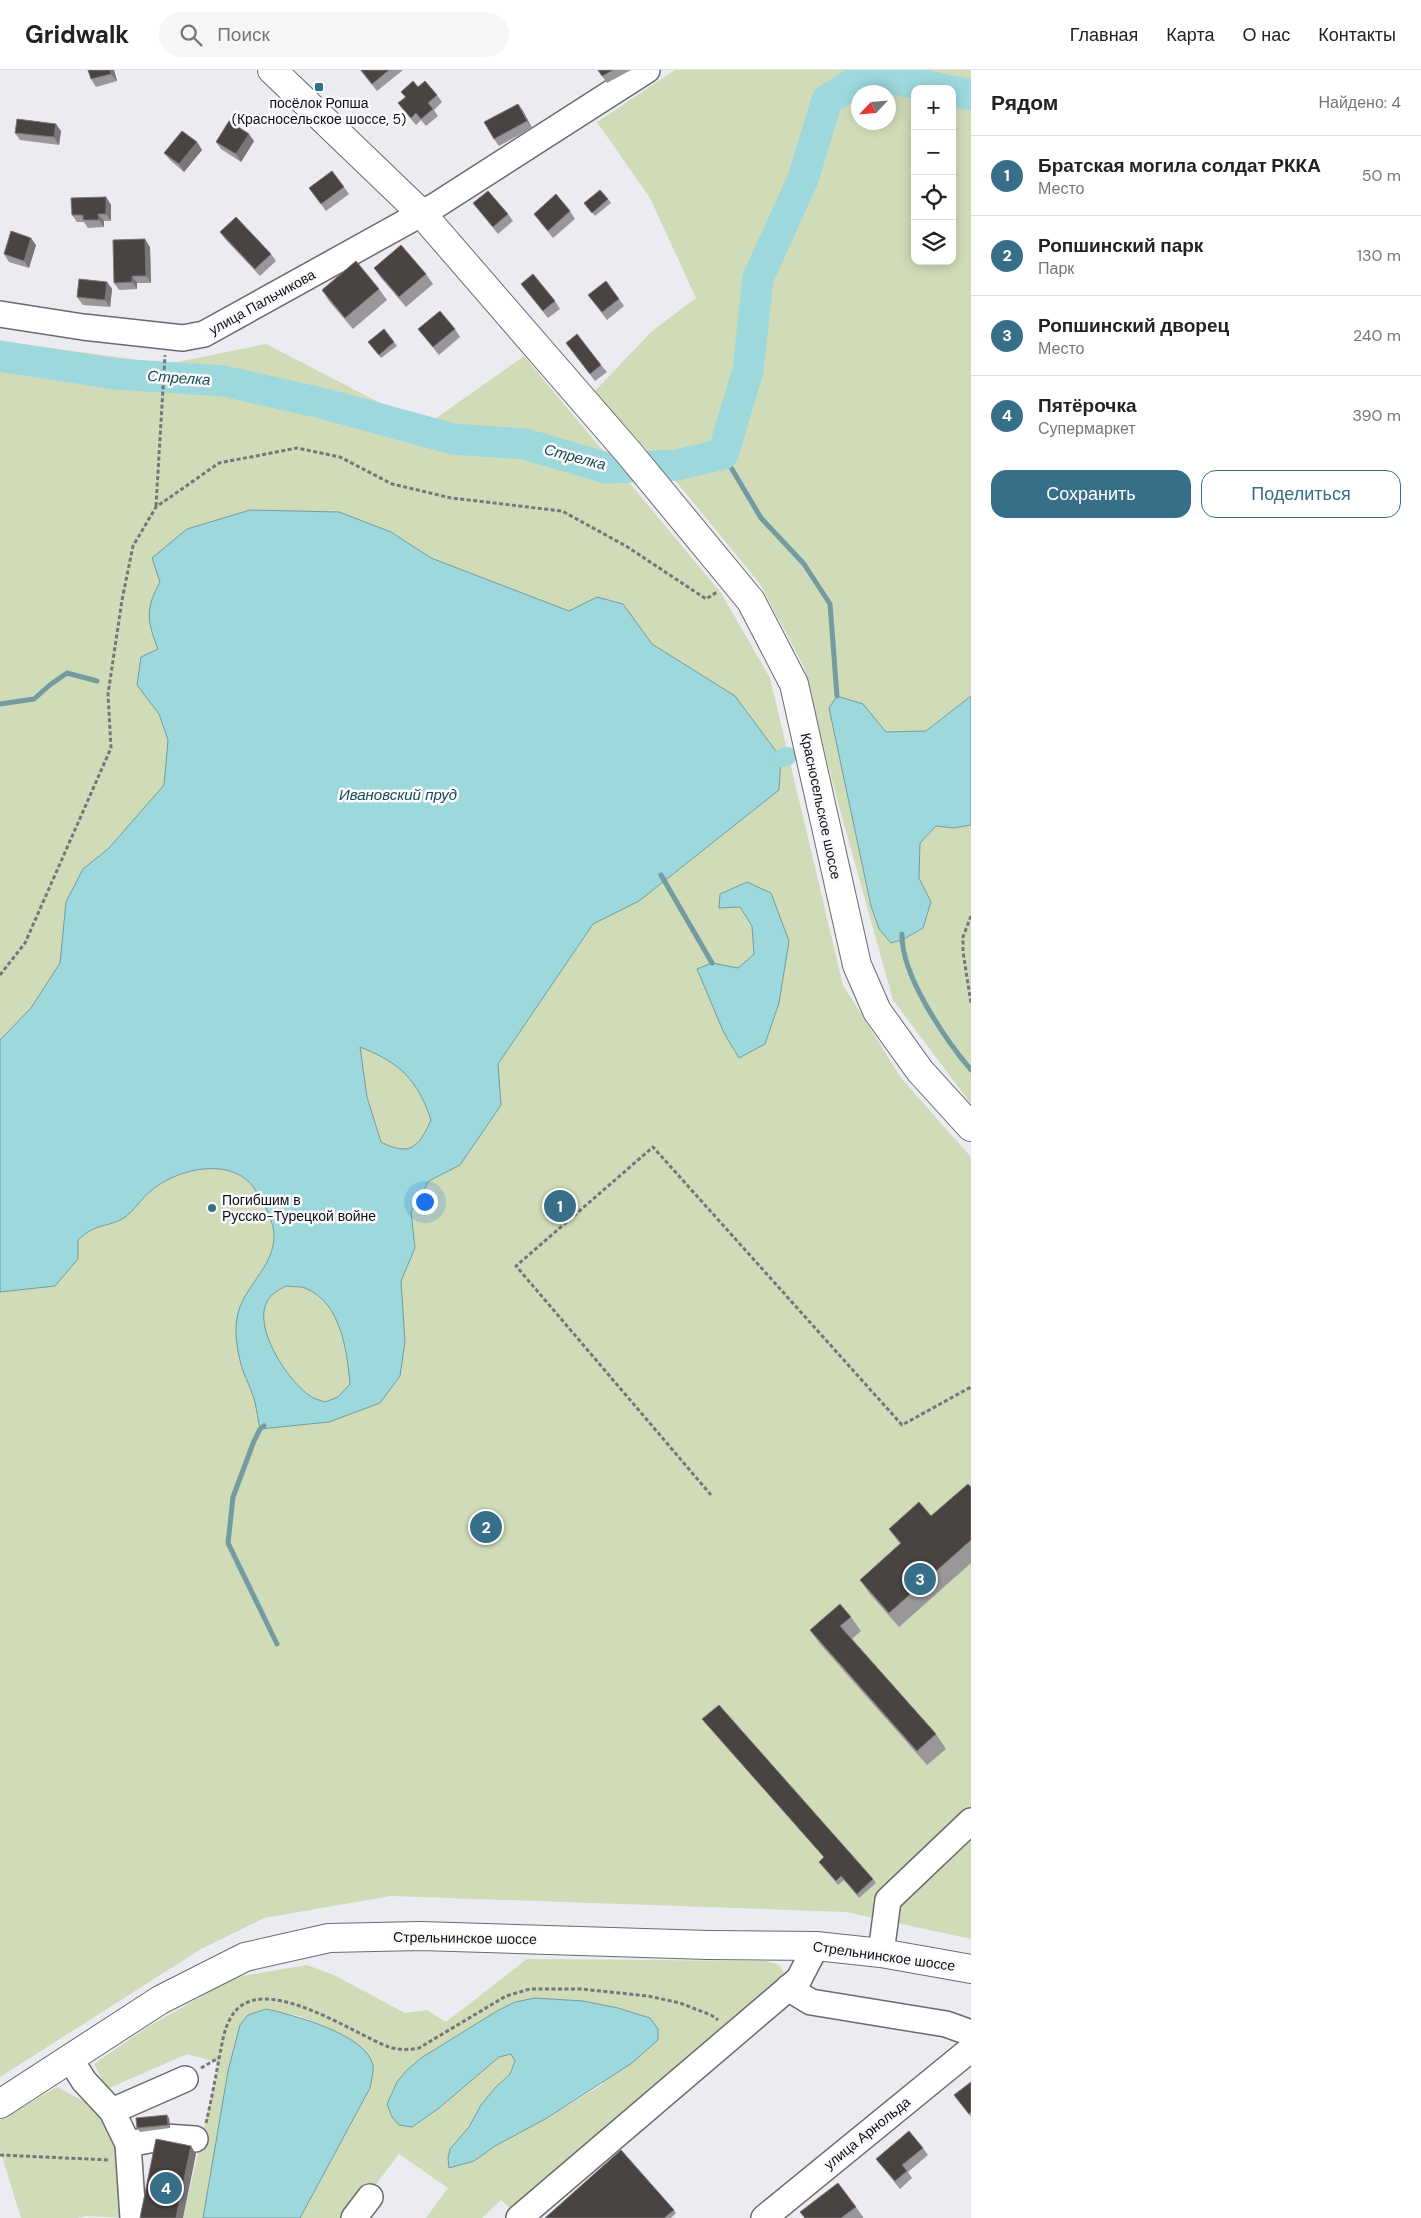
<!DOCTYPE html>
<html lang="ru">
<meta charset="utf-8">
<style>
:root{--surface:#fff;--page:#f6f6f6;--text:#222;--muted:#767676;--line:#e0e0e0;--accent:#376f89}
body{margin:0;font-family:"DM Sans",sans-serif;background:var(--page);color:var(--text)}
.controls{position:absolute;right:15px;top:15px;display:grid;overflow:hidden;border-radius:10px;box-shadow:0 2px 12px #0003}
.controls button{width:45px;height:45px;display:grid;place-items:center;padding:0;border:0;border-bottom:1px solid var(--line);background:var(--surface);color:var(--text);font:25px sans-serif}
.compass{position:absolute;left:851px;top:15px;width:45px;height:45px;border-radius:50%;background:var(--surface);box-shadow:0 2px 12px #0003;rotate:244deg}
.you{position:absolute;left:424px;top:1131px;width:18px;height:18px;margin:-12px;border:4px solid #fff;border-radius:50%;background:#1a73e8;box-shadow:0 0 0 8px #1a73e833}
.badge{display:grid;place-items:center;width:32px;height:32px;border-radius:50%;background:var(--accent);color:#fff;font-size:16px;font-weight:700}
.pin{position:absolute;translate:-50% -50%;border:2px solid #fff;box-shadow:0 1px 5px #0006}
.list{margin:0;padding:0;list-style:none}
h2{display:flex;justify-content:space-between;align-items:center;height:65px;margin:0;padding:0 20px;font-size:21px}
h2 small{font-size:16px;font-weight:400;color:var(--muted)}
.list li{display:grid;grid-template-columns:32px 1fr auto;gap:15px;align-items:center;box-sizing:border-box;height:80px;padding:0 20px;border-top:1px solid var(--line)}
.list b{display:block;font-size:19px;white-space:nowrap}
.list p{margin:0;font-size:16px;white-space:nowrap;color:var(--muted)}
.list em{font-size:16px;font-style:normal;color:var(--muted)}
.actions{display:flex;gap:10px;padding:15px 20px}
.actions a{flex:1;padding:11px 0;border:1px solid var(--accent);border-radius:15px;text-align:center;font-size:18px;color:var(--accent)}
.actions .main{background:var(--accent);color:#fff}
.icon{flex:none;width:28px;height:28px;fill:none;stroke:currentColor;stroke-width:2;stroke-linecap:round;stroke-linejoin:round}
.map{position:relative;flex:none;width:971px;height:2148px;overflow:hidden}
header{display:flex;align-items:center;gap:30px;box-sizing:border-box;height:70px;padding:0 25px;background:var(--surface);border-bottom:1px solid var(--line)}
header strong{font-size:24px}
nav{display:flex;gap:28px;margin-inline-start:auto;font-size:18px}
.search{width:350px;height:45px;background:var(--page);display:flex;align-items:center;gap:12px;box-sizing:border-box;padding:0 18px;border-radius:28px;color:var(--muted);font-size:19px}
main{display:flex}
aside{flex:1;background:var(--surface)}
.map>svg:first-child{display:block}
.green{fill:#d0dbb8;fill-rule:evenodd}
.water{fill:#9cd8dc;stroke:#729c9f;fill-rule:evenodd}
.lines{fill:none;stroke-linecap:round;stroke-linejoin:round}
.stream{stroke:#729c9f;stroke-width:5}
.canal{stroke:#9cd8dc;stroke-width:18}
.river{stroke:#9cd8dc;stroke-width:31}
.minor-casing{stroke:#6a6a70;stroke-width:28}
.major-casing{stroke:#6a6a70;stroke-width:30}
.path{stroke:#76767a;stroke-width:3;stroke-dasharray:4 2.5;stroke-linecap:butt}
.minor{stroke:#fff;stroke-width:25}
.major{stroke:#fff;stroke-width:28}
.wall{fill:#9a979a}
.shaded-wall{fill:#7a7576}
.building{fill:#494341;stroke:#7a7576}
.poi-dot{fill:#376f89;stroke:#f9f9fe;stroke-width:2}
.labels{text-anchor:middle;stroke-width:5;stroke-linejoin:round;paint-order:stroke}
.poi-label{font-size:14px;fill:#0f0f12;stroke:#f9f9fe}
.street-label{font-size:14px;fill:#0f0f12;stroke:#f9f9fe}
.water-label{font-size:15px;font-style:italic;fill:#184d50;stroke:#f9f9fe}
</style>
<header>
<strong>Gridwalk</strong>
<div class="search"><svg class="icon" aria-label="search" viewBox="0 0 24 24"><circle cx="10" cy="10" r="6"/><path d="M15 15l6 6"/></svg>Поиск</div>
<nav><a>Главная</a><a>Карта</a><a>О нас</a><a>Контакты</a></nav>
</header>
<main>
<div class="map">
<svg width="971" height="2148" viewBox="0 0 971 2148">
<rect width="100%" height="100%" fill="#ecebf2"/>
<g class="green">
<path d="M 675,0 L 971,0 L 971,626 L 926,661 L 886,662 L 863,634 L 829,638 L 871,836 L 879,859 L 902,870 L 923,858 L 931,832 L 919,808 L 920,773 L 936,756 L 954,758 L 971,755 L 971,1034 L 893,930 L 834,718 L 804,597 L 760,514 L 679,415 L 594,322 L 652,261 L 696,228 L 650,128 L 597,52 ZM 915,19 L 952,19 L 952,191 L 915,191 ZM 858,22 L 888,22 L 888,52 L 858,52 Z"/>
<polygon points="0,271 168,294 266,274 425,356 524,286 721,523 770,608 843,915 901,1008 971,1087 971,1869 846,1842 391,1826 264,1848 201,1879 0,2007"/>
<path d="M 527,1889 L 767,1891 L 779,1895 L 784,1902 L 782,1912 L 514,2142 L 501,2130 L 482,2148 L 426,2148 L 448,2118 L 399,2084 L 350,2148 L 300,2148 L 370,2018 L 331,1960 L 300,1946 L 265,1939 L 228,2001 L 203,2148 L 183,2148 L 219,1993 L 187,1984 L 107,2019 L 94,1994 L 149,1956 L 236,1907 L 307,1895 L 334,1905 L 405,1943 L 427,1940 L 446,1952 ZM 535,1928 L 583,1932 L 603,2014 L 547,2048 L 495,2076 L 474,2091 L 449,2098 L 450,2079 L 469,2057 L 481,2035 L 495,2018 L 510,2004 L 515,1991 L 511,1984 L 499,1987 L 439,2038 L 412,2057 L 406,2001 L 421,1988 L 497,1941 L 515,1932 Z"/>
<polygon points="57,2017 89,2034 112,2065 122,2102 127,2148 87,2146 77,2148 21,2148 0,2080 0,2050"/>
</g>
<g class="water">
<path d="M 250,440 L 339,442 L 391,462 L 431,488 L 569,541 L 597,527 L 623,534 L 652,574 L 735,626 L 781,688 L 779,720 L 639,831 L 593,854 L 498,994 L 501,1035 L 460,1095 L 429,1111 L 411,1142 L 415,1178 L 401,1211 L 405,1272 L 400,1306 L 380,1333 L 329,1352 L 260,1359 C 258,1350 257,1341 255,1332 C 252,1321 247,1311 243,1301 C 238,1286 234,1263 237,1248 C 242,1217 274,1198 274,1166 C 275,1154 263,1131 256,1121 C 235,1086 180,1097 152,1120 C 141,1128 134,1142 122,1149 C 105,1158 96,1153 78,1170 L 78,1189 L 55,1216 L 0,1222 L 0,970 L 31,938 L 60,893 L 66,832 L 83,799 L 109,778 L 164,715 L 168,670 L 159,644 L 137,615 L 141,587 L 158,579 C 147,551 145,539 160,512 L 152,488 L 187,459 ZM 360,977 C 399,992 418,1010 431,1050 C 419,1077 410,1087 381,1072 L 367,1027 ZM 286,1216 C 292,1217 300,1216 305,1218 C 341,1232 347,1281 350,1314 L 338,1327 L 325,1332 C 320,1330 314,1329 310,1326 C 288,1311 251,1256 268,1230 C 272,1223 279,1220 286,1216 Z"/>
<polygon points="837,626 863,634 886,662 926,661 971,626 971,755 954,758 936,756 920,773 919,808 931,832 923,858 902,870 891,873 879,859 871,836 829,638"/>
<polygon points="747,812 771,823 789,871 779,933 765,974 739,988 724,963 697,899 712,893 738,898 754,884 752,856 740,837 719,838 720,824"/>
<polygon points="535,1928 583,1931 618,1938 650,1948 658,1959 658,1970 632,1993 547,2048 495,2076 474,2091 449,2098 448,2088 450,2079 469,2057 481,2035 495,2018 510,2004 515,1991 511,1984 499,1987 439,2038 412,2057 399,2055 392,2047 387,2034 397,2012 406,2001 421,1988 497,1941 515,1932"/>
<path d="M 266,1939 C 293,1945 366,1964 373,1995 C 374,2001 371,2012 370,2018 L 300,2148 L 203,2148 L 228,2001 L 240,1955 L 248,1945 Z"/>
</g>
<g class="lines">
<g class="stream">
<polyline points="723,384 761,448 804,494 830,534 837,626"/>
<polyline points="0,634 34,629 51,614 67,603 97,611"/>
<polyline points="661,805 712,893"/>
<path d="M 902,864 C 901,905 945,969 971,1000"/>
<polyline points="264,1356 260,1359 254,1371 233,1427 228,1473 277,1574"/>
</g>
<polyline class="canal" points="781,688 788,686"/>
<g class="river">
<polyline points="952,21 971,25"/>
<polyline points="0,286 116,304 224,311 325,334 453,369 525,374 607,398 677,395 723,384 748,300 758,208 803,109 827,30 868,4 942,19"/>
</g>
<g class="minor-casing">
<g id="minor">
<polyline points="0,244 83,257 183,268 204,264 435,136 647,0"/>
<polyline points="881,1883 888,1830 971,1751"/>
<polyline points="788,1918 811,1932 946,1954 971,1963"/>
<polyline points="70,1989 84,2011 112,2041 128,2074 133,2148"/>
<polyline points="112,2041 185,2009"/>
<polyline points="128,2074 165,2067 195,2069"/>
<polyline points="354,2148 370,2127"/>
<polyline points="519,2148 799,1909 816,1876"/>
<polyline points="764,2148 971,1979"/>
</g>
</g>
<g class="major-casing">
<g id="major">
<polyline points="272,0 422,144 629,383 751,531 794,614 857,895 877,941 920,1001 971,1057"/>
<polyline points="0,2034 160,1930 245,1887 329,1868 420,1866 708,1875 816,1876 881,1883 971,1899"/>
</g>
</g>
<g class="path">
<polyline points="156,436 165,285"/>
<polyline points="971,846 963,867 963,882 971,933"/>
<polyline points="0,905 25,873 111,678 108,624 122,530 133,476 156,437 219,393 297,378 340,387 392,414 451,428 562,441 626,476 706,529 717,522"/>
<polyline points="711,1425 516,1196 653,1077 902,1355 971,1317"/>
<polyline points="201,1998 220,1987"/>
<path d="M 206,2053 C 211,2032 215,2010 219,1989 C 222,1975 223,1962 230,1949 C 257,1896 353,1964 389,1977 C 398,1980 409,1980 419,1978 L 506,1926 L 530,1919 L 581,1919 L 648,1926 L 680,1933 L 711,1945 L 718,1950"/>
<polyline points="0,2085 110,2090"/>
</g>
<use href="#minor" class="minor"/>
<use href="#major" class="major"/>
</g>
<g class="wall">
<polygon points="88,0 114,0 117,11 96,17 91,9"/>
<polygon points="360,0 403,0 377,21"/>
<polygon points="598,0 631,0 607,13"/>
<polygon points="418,17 437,25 442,32 434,40 438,46 426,56 421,50 416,55 404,41 398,33 405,27 401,22"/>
<polygon points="518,34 523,41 532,58 499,76 494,69"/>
<polygon points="61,61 59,75 20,70 15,63"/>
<polygon points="254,71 241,92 221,79 216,72"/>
<polygon points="197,72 202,80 184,102 170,90 164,83"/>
<polygon points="332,101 349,124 326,141 309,118"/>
<polygon points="106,127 111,135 111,151 104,151 104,157 88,158 84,152 77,152 72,145"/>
<polygon points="608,129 611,133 595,146 584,133"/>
<polygon points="473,133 508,144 513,151 498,164"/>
<polygon points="570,141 575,149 553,168 534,144"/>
<polygon points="220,162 271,184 276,191 260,206 225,169"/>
<polygon points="36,175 29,198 9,192 4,184"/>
<polygon points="150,177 151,213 137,213 137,219 119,220 114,213"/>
<polygon points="374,198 426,204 433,214 406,237 381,208"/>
<polygon points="107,212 112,219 110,237 83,235 77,227"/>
<polygon points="521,214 555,231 560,239 548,248"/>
<polygon points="379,219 387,230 353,259 329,231 322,220"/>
<polygon points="588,225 619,229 624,236 607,250"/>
<polygon points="418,259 455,259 460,267 439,285"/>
<polygon points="368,272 394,272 397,276 381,288"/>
<polygon points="566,273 601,295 607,302 595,311"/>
<polygon points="971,1417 971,1493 899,1557 870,1524 860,1510 900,1474 889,1459 931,1446"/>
<polygon points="851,1547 861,1561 852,1569 936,1664 946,1679 927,1695 820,1574 810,1560"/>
<polygon points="702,1649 873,1809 876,1813 859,1828 844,1810 838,1815 819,1792 824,1787"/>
<polygon points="971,2012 971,2047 954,2025"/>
<polygon points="169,2048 170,2058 140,2062 137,2058"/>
<polygon points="923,2078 928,2085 908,2102 912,2108 900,2119 876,2089"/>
<polygon points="856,2137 863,2147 863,2148 805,2148"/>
<polygon points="674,2140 676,2143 671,2148 545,2148"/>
</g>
<g class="shaded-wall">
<polygon points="110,0 114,0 117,11 111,4"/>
<polygon points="518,34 523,41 532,58 527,51"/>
<polygon points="56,54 61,61 59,75 54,67"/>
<polygon points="249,64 254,71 241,92 236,84"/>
<polygon points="197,72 202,80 184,102 179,94"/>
<polygon points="106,127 111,135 111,151 106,144"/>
<polygon points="98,144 104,151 104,157 99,150"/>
<polygon points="31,168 36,175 29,198 24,191"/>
<polygon points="145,169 150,177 151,213 146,206"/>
<polygon points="132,206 137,213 137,219 132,212"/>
<polygon points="107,212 112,219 110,237 105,230"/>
<polygon points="167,2045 169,2048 170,2058 168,2055"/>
<polygon points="191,2076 196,2084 183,2148 176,2148"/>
</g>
<g class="building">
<polygon points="88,0 110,0 111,4 91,9"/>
<polygon points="361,0 389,0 372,14"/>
<polygon points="598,0 613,0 602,6"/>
<polygon points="413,11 418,17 425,11 437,25 428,33 433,39 421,49 416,43 411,48 398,33 406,27 401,22"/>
<polygon points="518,34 527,51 494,69 484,52"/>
<polygon points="17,49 56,54 54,67 15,63"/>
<polygon points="229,51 249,64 236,84 216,72"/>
<polygon points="182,61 197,72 179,94 164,83"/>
<polygon points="332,101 344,117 321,134 309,118"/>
<polygon points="600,120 608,129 592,143 584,133"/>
<polygon points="488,121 508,144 493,157 473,133"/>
<polygon points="556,124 570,141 548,161 534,144"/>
<polygon points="106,127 106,144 98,144 99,150 83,150 83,145 72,145 71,128"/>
<polygon points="236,147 271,184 255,199 220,162"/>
<polygon points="11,161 31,168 24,191 4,184"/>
<polygon points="145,169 146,206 132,206 132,212 114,213 113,170"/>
<polygon points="401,175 426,204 399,227 374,198"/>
<polygon points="356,191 379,219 345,248 322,220"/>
<polygon points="533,204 555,231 543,241 521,214"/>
<polygon points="79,209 107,212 105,230 77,227"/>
<polygon points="606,211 619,229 602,242 588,225"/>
<polygon points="440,241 455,259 433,277 418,259"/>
<polygon points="384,259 394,272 379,285 368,272"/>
<polygon points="577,264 601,295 590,304 566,273"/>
<polygon points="968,1414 971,1417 971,1470 889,1543 860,1510 901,1473 889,1459 919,1432 931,1446"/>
<polygon points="840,1534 851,1547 840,1556 936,1664 917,1681 810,1560"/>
<polygon points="719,1635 873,1809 857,1824 841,1806 836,1811 819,1792 824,1787 702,1649"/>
<polygon points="971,2012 971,2042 969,2044 954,2025"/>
<polygon points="167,2045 168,2055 137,2058 136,2048"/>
<polygon points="909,2061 923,2078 902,2095 907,2101 895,2111 876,2089"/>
<polygon points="156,2069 191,2076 176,2148 140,2148"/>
<polygon points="621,2080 674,2140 664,2148 545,2148"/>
<polygon points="838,2113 856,2137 841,2148 805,2148 800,2142"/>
</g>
<g class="poi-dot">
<rect x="314" y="12" width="10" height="10" rx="2.5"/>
<circle cx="212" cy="1138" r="5"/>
</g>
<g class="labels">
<g class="poi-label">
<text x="319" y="38">посёлок Ропша<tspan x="319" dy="16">(Красносельское шоссе, 5)</tspan></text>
<text x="222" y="1135" text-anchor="start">Погибшим в<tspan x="222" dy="16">Русско-Турецкой войне</tspan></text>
</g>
<g class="street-label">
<text transform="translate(262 232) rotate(-29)" y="5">улица Пальчикова</text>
<text transform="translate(821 736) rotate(78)" y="5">Красносельское шоссе</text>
<text transform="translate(465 1868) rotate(1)" y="5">Стрельнинское шоссе</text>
<text transform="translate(884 1886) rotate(8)" y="5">Стрельнинское шоссе</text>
<text transform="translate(867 2063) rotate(-39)" y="5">улица Арнольда</text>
</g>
<g class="water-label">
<text transform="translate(179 308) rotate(4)" y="5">Стрелка</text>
<text transform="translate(575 387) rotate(15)" y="5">Стрелка</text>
<text x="398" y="730">Ивановский пруд</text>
</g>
</g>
</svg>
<div class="controls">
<button>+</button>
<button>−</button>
<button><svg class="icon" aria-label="locate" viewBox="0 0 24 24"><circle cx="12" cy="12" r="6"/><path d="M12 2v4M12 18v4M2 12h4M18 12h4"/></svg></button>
<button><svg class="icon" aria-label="layers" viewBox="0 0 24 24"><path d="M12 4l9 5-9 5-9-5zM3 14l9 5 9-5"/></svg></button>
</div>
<svg class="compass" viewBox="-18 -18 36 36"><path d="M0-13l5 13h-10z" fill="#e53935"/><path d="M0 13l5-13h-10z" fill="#767676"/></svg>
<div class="you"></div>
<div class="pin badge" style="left:560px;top:1136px">1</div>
<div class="pin badge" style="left:486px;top:1457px">2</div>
<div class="pin badge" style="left:920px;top:1509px">3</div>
<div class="pin badge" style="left:166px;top:2118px">4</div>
</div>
<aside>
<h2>Рядом<small>Найдено: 4</small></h2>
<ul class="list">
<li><span class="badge">1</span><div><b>Братская могила солдат РККА</b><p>Место</p></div><em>50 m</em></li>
<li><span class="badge">2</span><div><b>Ропшинский парк</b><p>Парк</p></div><em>130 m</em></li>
<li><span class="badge">3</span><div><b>Ропшинский дворец</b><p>Место</p></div><em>240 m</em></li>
<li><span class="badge">4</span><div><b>Пятёрочка</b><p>Супермаркет</p></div><em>390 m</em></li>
</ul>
<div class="actions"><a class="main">Сохранить</a><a>Поделиться</a></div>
</aside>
</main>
